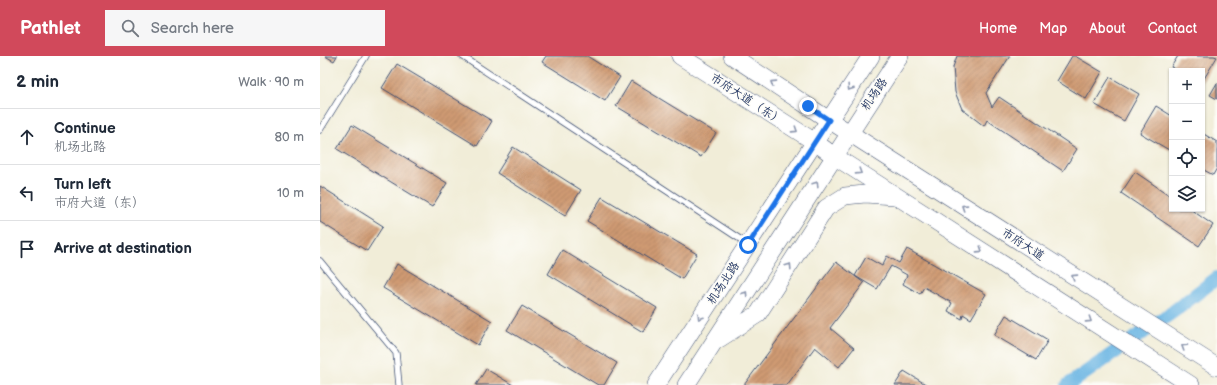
<!DOCTYPE html>
<meta charset="utf-8">
<style>
:root{--surface:#fff;--page:#f6f6f7;--text:#1f2937;--muted:#747a83;--line:#e0e1e3;--accent:#d1495b}
body{margin:0;font-family:"Balsamiq Sans","LXGW WenKai TC",sans-serif;background:var(--page);color:var(--text)}
.controls{position:absolute;right:12px;top:12px;display:grid;overflow:hidden;border-radius:0px;box-shadow:0 1px 3px #0004}
.controls button{width:36px;height:36px;display:grid;place-items:center;padding:0;border:0;border-bottom:1px solid var(--line);background:var(--surface);color:var(--text);font:20px sans-serif}
.stop{position:absolute;width:12px;height:12px;margin:-9px;border:3px solid #1a73e8;border-radius:50%;background:#fff}
.stop.end{background:#1a73e8;border-color:#fff;box-shadow:0 1px 4px #0008}
.list{margin:0;padding:0;list-style:none}
h2{display:flex;justify-content:space-between;align-items:center;height:52px;margin:0;padding:0 16px;font-size:17px}
h2 small{font-size:13px;font-weight:400;color:var(--muted)}
.list li{display:grid;grid-template-columns:26px 1fr auto;gap:12px;align-items:center;box-sizing:border-box;height:56px;padding:0 16px;border-top:1px solid var(--line)}
.list b{display:block;font-size:15px;white-space:nowrap}
.list p{margin:0;font-size:13px;white-space:nowrap;color:var(--muted)}
.list em{font-size:13px;font-style:normal;color:var(--muted)}
.icon{flex:none;width:22px;height:22px;fill:none;stroke:currentColor;stroke-width:2;stroke-linecap:round;stroke-linejoin:round}
.map{position:relative;flex:none;width:897px;height:329px;overflow:hidden}
header{display:flex;align-items:center;gap:24px;box-sizing:border-box;height:56px;padding:0 20px;background:var(--accent);color:#fff}
header strong{font-size:19px}
nav{display:flex;gap:22px;margin-inline-start:auto;font-size:14px}
.search{width:280px;height:36px;background:var(--page);display:flex;align-items:center;gap:10px;box-sizing:border-box;padding:0 14px;border-radius:0px;color:var(--muted);font-size:15px}
main{display:flex}
aside{flex:1;background:var(--surface)}
.map>svg:first-child{display:block}
.lines{fill:none;stroke-linecap:round;stroke-linejoin:round}
.canal{stroke:#6ab5e3;stroke-width:14}
.building{fill:url(#building-hatch)}
.lane-casing{stroke:#3b4c70;stroke-width:7}
.primary-casing{stroke:#3b4c70;stroke-width:18}
.lane{stroke:#fff;stroke-width:5.5}
.primary{stroke:#fff;stroke-width:17}
.oneway{stroke:#8d97ae}
.route{stroke:#1a73e8;stroke-width:5}
.labels{text-anchor:middle;stroke-width:3;stroke-linejoin:round;paint-order:stroke}
.street-label{font-size:12px;fill:#1b2f5e;stroke:#fdfcf7}
</style>
<header>
<strong>Pathlet</strong>
<div class="search"><svg class="icon" aria-label="search" viewBox="0 0 24 24"><circle cx="10" cy="10" r="6"/><path d="M15 15l6 6"/></svg>Search here</div>
<nav><a>Home</a><a>Map</a><a>About</a><a>Contact</a></nav>
</header>
<main>
<aside>
<h2>2 min<small>Walk · 90 m</small></h2>
<ul class="list">
<li><svg class="icon" aria-label="ahead" viewBox="0 0 24 24"><path d="M12 20V5M6 11l6-6 6 6"/></svg><div><b>Continue</b><p>机场北路</p></div><em>80 m</em></li>
<li><svg class="icon" aria-label="left" viewBox="0 0 24 24"><path d="M17 20v-9H6M10 6l-5 5 5 5"/></svg><div><b>Turn left</b><p>市府大道（东）</p></div><em>10 m</em></li>
<li><svg class="icon" aria-label="arrive" viewBox="0 0 24 24"><path d="M6 21V4h12l-3 4 3 4H6"/></svg><div><b>Arrive at destination</b></div></li>
</ul>
</aside>
<div class="map">
<svg width="897" height="329" viewBox="0 0 897 329">
<defs>
<pattern id="building-hatch" width="6" height="6" patternUnits="userSpaceOnUse"><rect width="6" height="6" fill="#cf9a72"/><path d="M-1 1l2-2M0 6l6-6M5 7l2-2" fill="none" stroke="#a77e61"/></pattern>
</defs>
<rect width="100%" height="100%" fill="#fdfcf7"/>
<filter id="ink" filterUnits="userSpaceOnUse"><feTurbulence type="fractalNoise" baseFrequency=".025" numOctaves="2"/><feDisplacementMap in="SourceGraphic" scale="8" xChannelSelector="R" yChannelSelector="G"/><feConvolveMatrix kernelMatrix="1 2 1 2 8 2 1 2 1" color-interpolation-filters="sRGB"/></filter>
<filter id="wash" filterUnits="userSpaceOnUse"><feTurbulence type="fractalNoise" baseFrequency=".012" numOctaves="4" result="noise"/><feDisplacementMap in="SourceGraphic" scale="16" xChannelSelector="R" yChannelSelector="G"/><feGaussianBlur stdDeviation="0.9" result="paint"/><feColorMatrix in="noise" values="0 0 0 0 0 0 0 0 0 0 0 0 0 0 0 0 0 1.4 0 .05"/><feComposite in="paint" operator="in"/></filter>
<g filter="url(#wash)">
<rect width="100%" height="100%" fill="#f1edd8"/>
<g class="lines">
<polyline class="canal" points="748,329 854,255 897,222"/>
</g>
<g id="blocks">
<g class="building">
<polygon points="5,0 17,0 14,5"/>
<polygon points="226,0 267,0 300,21 285,45 222,6"/>
<polygon points="637,0 690,0 666,37 672,51 679,41 757,93 743,115 667,64 664,70 642,53 635,36 633,11"/>
<polygon points="752,0 755,0 782,16 766,43 737,25"/>
<polygon points="858,0 894,0 897,1 882,26 882,15 859,15 851,11"/>
<polygon points="77,8 172,65 157,90 62,32"/>
<polygon points="790,21 819,38 804,65 774,48"/>
<polygon points="311,25 396,77 381,101 296,50"/>
<polygon points="897,27 897,43 890,39"/>
<polygon points="836,50 852,60 852,90 849,94 820,77"/>
<polygon points="32,69 127,127 112,151 17,93"/>
<polygon points="882,77 897,86 897,112 893,119 882,113"/>
<polygon points="193,91 261,134 245,160 177,117"/>
<polygon points="815,116 852,141 852,153 870,153 893,169 879,190 801,137"/>
<polygon points="0,130 63,170 47,195 0,166"/>
<polygon points="282,141 377,198 362,223 267,165"/>
<polygon points="587,193 666,238 651,263 643,258 642,263 628,255 632,247 604,231 600,238 583,228 587,219 571,210 557,233 535,220 546,201 562,210 567,200 579,207"/>
<polygon points="242,194 337,252 323,276 228,218"/>
<polygon points="516,206 544,227 510,272 534,292 519,311 495,291 467,329 424,329"/>
<polygon points="77,208 172,265 158,289 63,232"/>
<polygon points="202,250 297,307 284,329 278,329 187,274"/>
<polygon points="686,259 728,284 716,304 674,279"/>
<polygon points="166,313 193,329 156,329"/>
<polygon points="584,315 607,329 575,329"/>
</g>
</g>
</g>
<g filter="url(#ink)">
<use href="#blocks" fill-opacity="0" stroke="#3b4c70" stroke-width="1"/>
<g class="lines">
<g class="lane-casing">
<g id="lane">
<polyline points="142,0 426,187"/>
<polyline points="0,74 46,0"/>
<polyline points="0,205 76,297 79,329"/>
</g>
</g>
<g class="primary-casing">
<g id="primary">
<polyline points="360,0 495,86 514,100 871,329"/>
<polyline points="412,0 509,64 897,311"/>
<polyline points="399,283 438,258 506,152 525,140 545,138 574,140"/>
<polyline points="336,329 551,0"/>
<polyline points="366,329 580,0"/>
</g>
</g>
<use href="#lane" class="lane"/>
<use href="#primary" class="primary"/>
</g>
<defs><path id="oneway-chevron" d="M-2-3.5L2.5 0L-2 3.5" fill="none" stroke-width="1.6" stroke-linecap="round" stroke-linejoin="round"/></defs>
<g class="oneway">
<use href="#oneway-chevron" transform="translate(453 27) rotate(-147)"/>
<use href="#oneway-chevron" transform="translate(530 32) rotate(123)"/>
<use href="#oneway-chevron" transform="translate(475 74) rotate(33)"/>
<use href="#oneway-chevron" transform="translate(539 116) rotate(32)"/>
<use href="#oneway-chevron" transform="translate(496 128) rotate(-57)"/>
<use href="#oneway-chevron" transform="translate(644 151) rotate(-147)"/>
<use href="#oneway-chevron" transform="translate(660 194) rotate(33)"/>
<use href="#oneway-chevron" transform="translate(469 210) rotate(-57)"/>
<use href="#oneway-chevron" transform="translate(754 221) rotate(-147)"/>
<use href="#oneway-chevron" transform="translate(425 238) rotate(-57)"/>
<use href="#oneway-chevron" transform="translate(380 261) rotate(123)"/>
<use href="#oneway-chevron" transform="translate(769 264) rotate(33)"/>
<use href="#oneway-chevron" transform="translate(864 291) rotate(-148)"/>
</g>
</g>
<g class="lines" filter="url(#ink)">
<polyline class="route" points="428,189 509,64 488,50"/>
</g>
<g class="labels">
<g class="street-label">
<text transform="translate(554 38) rotate(-56)" y="4">机场路</text>
<text transform="translate(427 43) rotate(33)" y="4">市府大道（东）</text>
<text transform="translate(703 188) rotate(33)" y="4">市府大道</text>
<text transform="translate(403 227) rotate(-57)" y="4">机场北路</text>
</g>
</g>
</svg>
<div class="controls">
<button>+</button>
<button>−</button>
<button><svg class="icon" aria-label="locate" viewBox="0 0 24 24"><circle cx="12" cy="12" r="6"/><path d="M12 2v4M12 18v4M2 12h4M18 12h4"/></svg></button>
<button><svg class="icon" aria-label="layers" viewBox="0 0 24 24"><path d="M12 4l9 5-9 5-9-5zM3 14l9 5 9-5"/></svg></button>
</div>
<div class="stop" style="left:428px;top:189px"></div>
<div class="stop end" style="left:488px;top:50px"></div>
</div>
</main>
